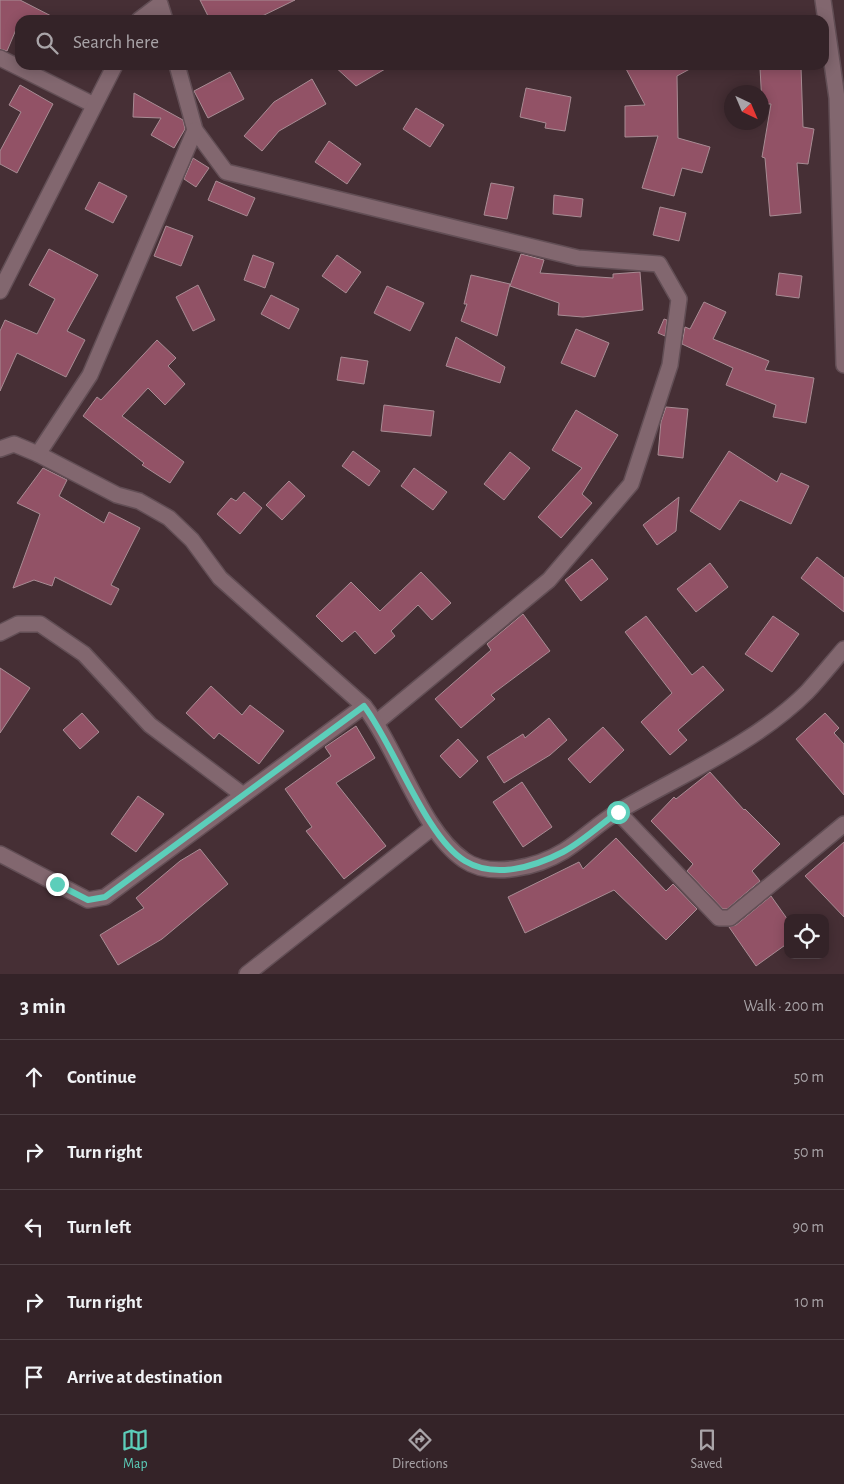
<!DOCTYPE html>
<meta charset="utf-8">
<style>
:root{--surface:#342328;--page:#3c2b30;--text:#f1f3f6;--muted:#a9a4a8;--line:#4e4045;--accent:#5cceba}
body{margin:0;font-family:"Alegreya Sans",sans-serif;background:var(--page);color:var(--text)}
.controls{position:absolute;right:15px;bottom:15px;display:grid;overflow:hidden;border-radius:10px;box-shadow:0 2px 12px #0003}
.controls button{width:45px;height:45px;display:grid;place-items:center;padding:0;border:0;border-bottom:1px solid var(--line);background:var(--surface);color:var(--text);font:25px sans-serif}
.compass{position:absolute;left:724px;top:85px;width:45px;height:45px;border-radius:50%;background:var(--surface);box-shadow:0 2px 12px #0003;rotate:136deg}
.stop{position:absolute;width:15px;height:15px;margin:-11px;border:4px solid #5cceba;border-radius:50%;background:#fff}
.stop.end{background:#5cceba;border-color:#fff;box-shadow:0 1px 5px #0008}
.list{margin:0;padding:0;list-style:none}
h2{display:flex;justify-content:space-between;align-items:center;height:65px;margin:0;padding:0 20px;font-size:21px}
h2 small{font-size:16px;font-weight:400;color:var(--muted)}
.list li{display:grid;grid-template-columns:32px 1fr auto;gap:15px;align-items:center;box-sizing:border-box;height:75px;padding:0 20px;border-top:1px solid var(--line)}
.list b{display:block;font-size:19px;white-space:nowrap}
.list em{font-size:16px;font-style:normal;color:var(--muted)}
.icon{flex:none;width:28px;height:28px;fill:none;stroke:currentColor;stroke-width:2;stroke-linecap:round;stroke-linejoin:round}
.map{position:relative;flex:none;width:844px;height:974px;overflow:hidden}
.search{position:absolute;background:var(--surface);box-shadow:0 2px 12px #0003;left:15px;right:15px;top:15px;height:55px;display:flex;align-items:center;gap:12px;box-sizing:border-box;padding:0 18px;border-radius:15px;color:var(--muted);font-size:19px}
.sheet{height:440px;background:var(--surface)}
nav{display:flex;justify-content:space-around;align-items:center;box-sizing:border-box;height:70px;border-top:1px solid var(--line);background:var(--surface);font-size:14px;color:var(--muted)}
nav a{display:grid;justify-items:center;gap:2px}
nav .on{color:var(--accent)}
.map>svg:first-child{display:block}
.building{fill:#925266;stroke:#a88c94}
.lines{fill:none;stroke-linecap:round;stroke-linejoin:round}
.minor-casing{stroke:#624e55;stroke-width:18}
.minor{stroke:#82676f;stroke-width:15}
.route{stroke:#5cceba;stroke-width:6}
</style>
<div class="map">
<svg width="844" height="974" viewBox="0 0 844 974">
<rect width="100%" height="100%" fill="#462f35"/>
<g class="building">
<polygon points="0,0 20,0 59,20 20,20 7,51 0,49"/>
<polygon points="200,0 295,0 254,20 210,20"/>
<polygon points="333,65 392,65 356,86"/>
<polygon points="624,65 697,65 677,76 678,138 710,147 702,173 682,168 674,196 642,188 658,136 625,137 625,106 645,105"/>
<polygon points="801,67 803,127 814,129 808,164 797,163 801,213 770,216 765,158 762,157 771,104 762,104 760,68"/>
<polygon points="230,72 244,99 208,118 194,91"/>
<polygon points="312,79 326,104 279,131 262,151 244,136 274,102"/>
<polygon points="20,85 53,104 17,173 0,164 0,151 21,112 9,105"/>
<polygon points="526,88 571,97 565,131 545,128 546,123 520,117"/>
<polygon points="134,93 183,120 185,129 174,148 151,135 161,118 133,117"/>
<polygon points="416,108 444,125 430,147 403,129"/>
<polygon points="329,141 361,164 347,184 315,162"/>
<polygon points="193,158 209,168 196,187 184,179"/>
<polygon points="216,181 255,198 247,216 208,200"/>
<polygon points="99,182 127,196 113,223 85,209"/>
<polygon points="491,183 514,187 507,219 484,215"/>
<polygon points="554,195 583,199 581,217 553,214"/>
<polygon points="660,207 686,213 679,241 653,235"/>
<polygon points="166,226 193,236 181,266 154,256"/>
<polygon points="49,249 98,275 67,331 85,340 66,377 17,353 0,391 0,331 5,320 37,334 55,299 29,285"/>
<polygon points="521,254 544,260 540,273 613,278 613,274 640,272 643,310 583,317 558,315 559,303 510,286"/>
<polygon points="253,255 274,263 265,288 244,280"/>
<polygon points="337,255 361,272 346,293 322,276"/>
<polygon points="779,273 802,276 799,298 776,295"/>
<polygon points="471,275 510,284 497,336 461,321 467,304 464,304"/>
<polygon points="198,285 215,320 193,331 176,297"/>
<polygon points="387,286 424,303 410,331 374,313"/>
<polygon points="271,295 299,309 289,329 261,314"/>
<polygon points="704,302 726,312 713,339 769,361 765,370 814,378 806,423 773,417 776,405 726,385 733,368 682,344 685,327 690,329"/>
<polygon points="664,319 667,320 665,336 658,333"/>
<polygon points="576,329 609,343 595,377 561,363"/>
<polygon points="456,337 505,367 500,383 446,366"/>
<polygon points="157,340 176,358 168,366 185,384 165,405 148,388 122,416 184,462 170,483 142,465 144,463 83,416 97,397 101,400"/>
<polygon points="341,357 368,361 364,384 337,380"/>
<polygon points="384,405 434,411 431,436 381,431"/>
<polygon points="666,407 688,409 683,458 658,455 661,422"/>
<polygon points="576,410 618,435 582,494 592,503 561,538 538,517 582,468 552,450"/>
<polygon points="353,451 380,471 369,486 342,466"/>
<polygon points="729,451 777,482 781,473 809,486 791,524 740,500 720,530 690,511"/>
<polygon points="510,452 530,468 504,500 484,484"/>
<polygon points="43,468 67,480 59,496 104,523 109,512 140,528 111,585 119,589 111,605 55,577 52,586 34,580 13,588 40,514 17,503"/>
<polygon points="414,468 447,492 433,510 401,486"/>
<polygon points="289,481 305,496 282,520 266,505"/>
<polygon points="244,492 262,508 240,534 217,514 231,498 236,501"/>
<polygon points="679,497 676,531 657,545 643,525"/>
<polygon points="817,557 844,578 844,612 801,578"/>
<polygon points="592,559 608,579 581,601 565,580"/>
<polygon points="710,563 728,587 696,612 677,589"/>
<polygon points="421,572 451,603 432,620 418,605 391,631 395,636 375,654 355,631 342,642 316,616 351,582 380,611"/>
<polygon points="523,614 550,651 491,695 495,699 461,728 435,699 491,650 487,644"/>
<polygon points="646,616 692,675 703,666 724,690 678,730 687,740 670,755 641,722 672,693 625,632"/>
<polygon points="773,616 799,634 772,672 745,654"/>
<polygon points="0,668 30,688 0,733"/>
<polygon points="211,686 242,715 250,705 284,731 259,764 219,733 214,739 186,713"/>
<polygon points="82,713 99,732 80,749 63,730"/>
<polygon points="825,713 839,728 834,733 844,744 844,795 796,739"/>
<polygon points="549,718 567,740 550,755 504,783 487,757 523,734 525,738"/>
<polygon points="356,726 375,758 336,783 386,846 344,879 306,831 312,827 285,789 331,756 325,747"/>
<polygon points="603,727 624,750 590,783 568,759"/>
<polygon points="458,739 478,761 460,778 440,756"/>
<polygon points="710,772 744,810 745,809 780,844 752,871 760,881 727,909 723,909 687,871 693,864 651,821 674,797 676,799"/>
<polygon points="522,782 552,827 523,847 493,802"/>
<polygon points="138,796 164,814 136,852 111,834"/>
<polygon points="616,838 666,891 673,884 697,909 666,940 614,890 525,933 508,897 579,862 583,869"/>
<polygon points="844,842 844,917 805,876"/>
<polygon points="200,849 228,884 162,939 118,965 100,935 144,908 136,898 180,861"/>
<polygon points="771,896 788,920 788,943 756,966 729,927 736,925"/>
</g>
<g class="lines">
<g class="minor-casing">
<g id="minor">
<polyline points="823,0 837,98 844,365"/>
<polyline points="139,20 160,4 165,20"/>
<polyline points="0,58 94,105"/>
<polyline points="177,65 195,130 226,172 578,258 659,264 679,299 670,365 631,484 549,580 377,722"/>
<polyline points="0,291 115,65"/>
<path d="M 0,449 L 14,444 L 38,454 L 117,495 L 139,501 L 169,518 L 192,540 L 220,578 L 364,706 C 397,748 422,832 464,860 C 491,879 538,867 564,851 C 583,839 600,822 619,811 C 681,775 756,743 807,692 C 820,678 832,663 844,649"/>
<polyline points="38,454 90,375 195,130"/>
<polyline points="0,633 18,624 40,624 84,654 150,725 243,795"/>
<polyline points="618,812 719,918 730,918 844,824"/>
<polyline points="0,854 88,900 105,897 364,706"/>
<polyline points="247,974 433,827"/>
</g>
</g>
<use href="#minor" class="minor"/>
</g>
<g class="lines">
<path class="route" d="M 57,884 L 88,900 L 105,897 L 364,706 C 394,745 426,838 465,861 C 495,879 534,867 563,852 C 582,842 600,825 618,812"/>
</g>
</svg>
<div class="controls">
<button><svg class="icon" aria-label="locate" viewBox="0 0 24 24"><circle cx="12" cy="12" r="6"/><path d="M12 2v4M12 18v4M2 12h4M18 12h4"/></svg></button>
</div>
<svg class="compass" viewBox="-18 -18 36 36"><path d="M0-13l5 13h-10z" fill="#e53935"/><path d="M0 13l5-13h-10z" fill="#a9a4a8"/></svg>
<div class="stop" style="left:618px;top:812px"></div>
<div class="stop end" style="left:57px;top:884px"></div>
<div class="search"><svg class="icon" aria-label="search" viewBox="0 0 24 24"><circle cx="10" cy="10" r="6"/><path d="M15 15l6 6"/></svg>Search here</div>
</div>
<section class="sheet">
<h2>3 min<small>Walk · 200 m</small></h2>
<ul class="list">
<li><svg class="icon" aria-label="ahead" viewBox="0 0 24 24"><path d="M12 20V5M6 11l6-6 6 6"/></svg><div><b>Continue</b></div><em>50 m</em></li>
<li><svg class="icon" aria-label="right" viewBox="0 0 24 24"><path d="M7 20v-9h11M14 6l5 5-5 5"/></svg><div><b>Turn right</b></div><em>50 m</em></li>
<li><svg class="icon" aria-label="left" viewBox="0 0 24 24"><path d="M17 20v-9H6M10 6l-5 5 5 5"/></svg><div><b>Turn left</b></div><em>90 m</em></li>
<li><svg class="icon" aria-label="right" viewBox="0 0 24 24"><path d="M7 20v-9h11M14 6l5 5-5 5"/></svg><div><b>Turn right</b></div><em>10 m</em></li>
<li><svg class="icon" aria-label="arrive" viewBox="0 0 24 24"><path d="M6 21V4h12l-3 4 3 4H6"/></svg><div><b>Arrive at destination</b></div></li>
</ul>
</section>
<nav>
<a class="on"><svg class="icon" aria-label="map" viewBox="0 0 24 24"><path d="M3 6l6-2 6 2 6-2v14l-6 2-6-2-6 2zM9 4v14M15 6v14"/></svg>Map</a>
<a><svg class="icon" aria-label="directions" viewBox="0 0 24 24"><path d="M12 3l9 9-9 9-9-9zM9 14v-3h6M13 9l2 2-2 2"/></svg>Directions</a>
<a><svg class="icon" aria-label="saved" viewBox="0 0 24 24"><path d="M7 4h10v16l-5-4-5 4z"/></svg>Saved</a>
</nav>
